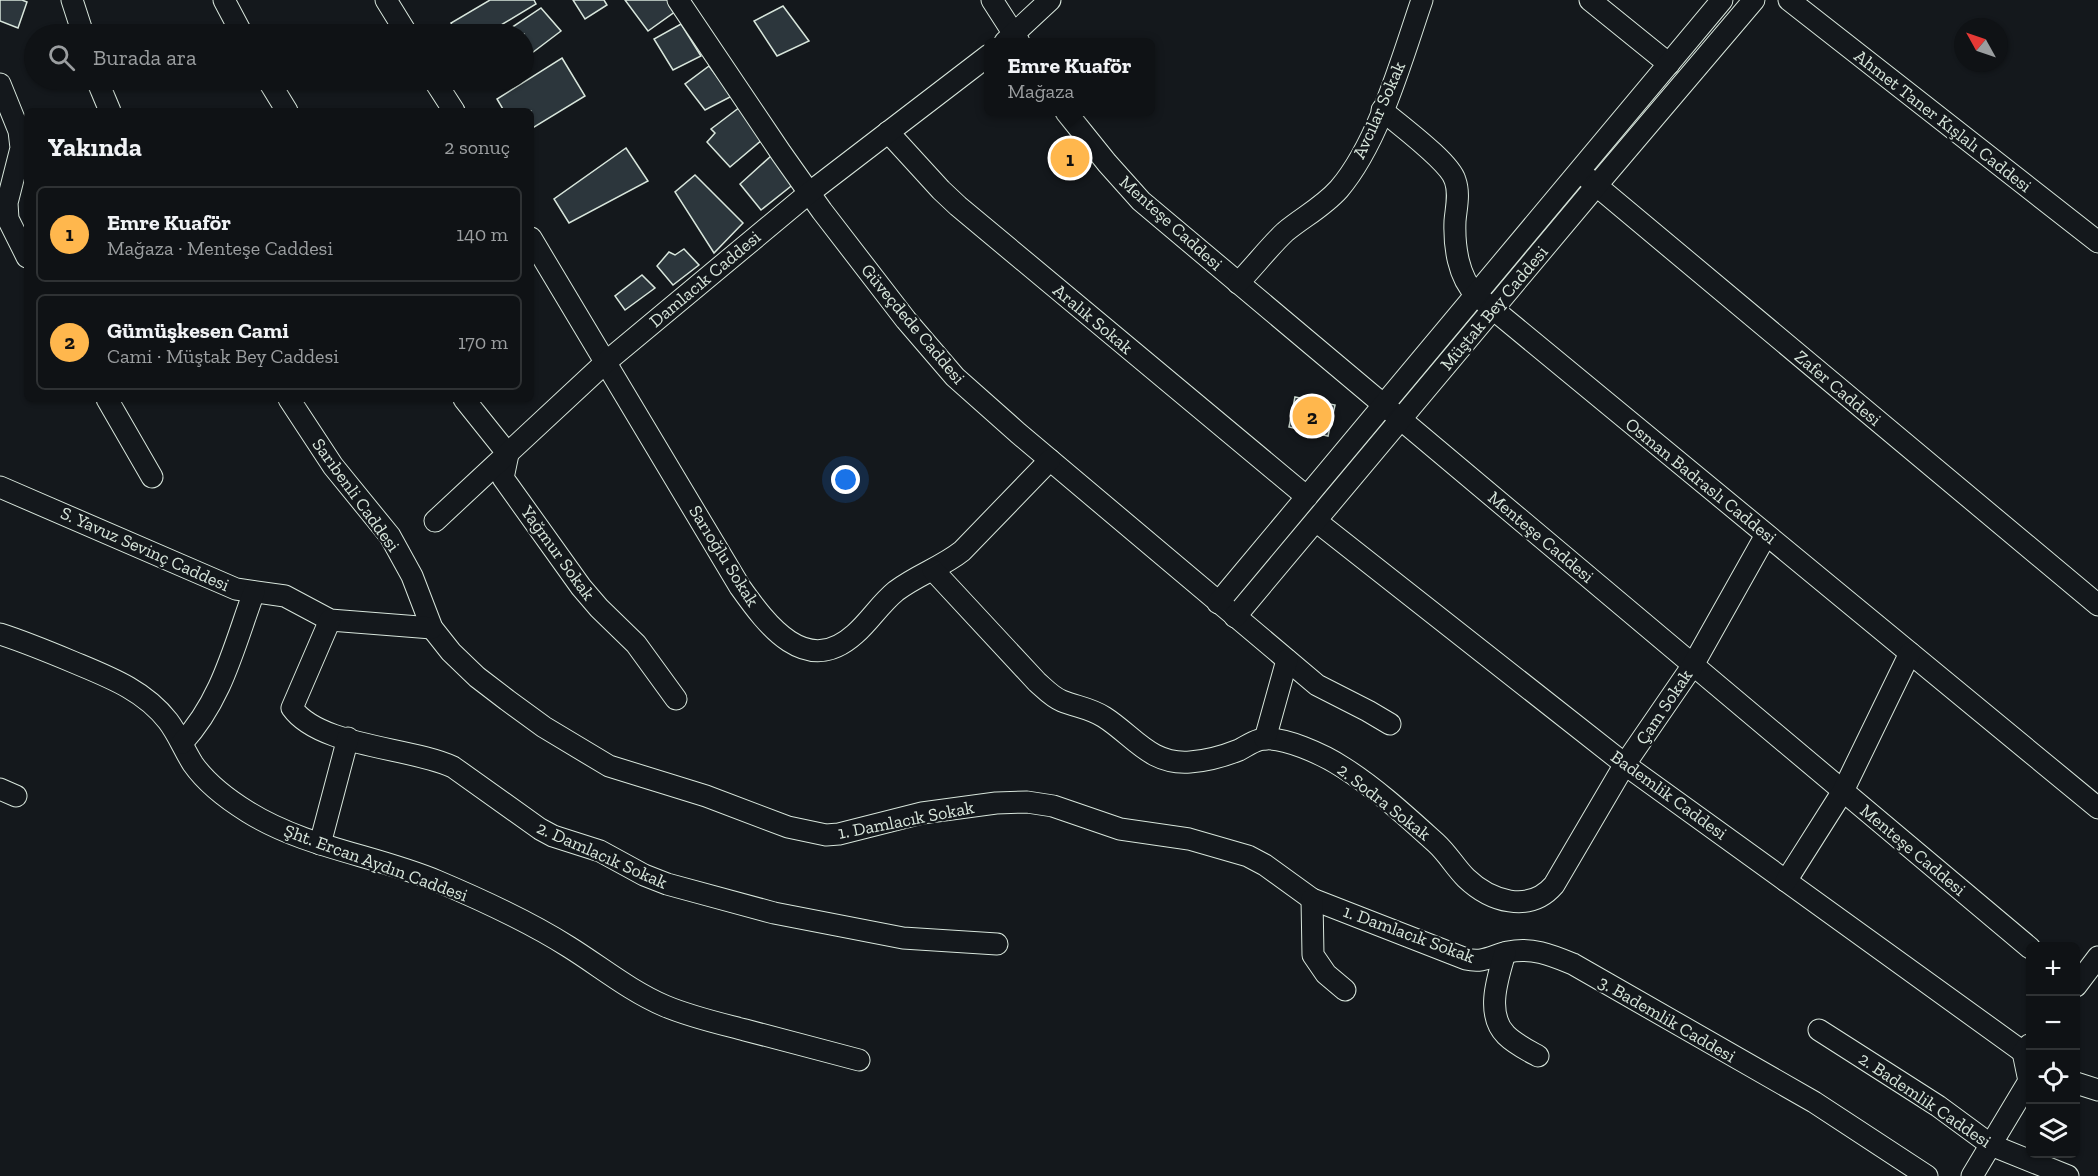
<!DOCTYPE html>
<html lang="tr">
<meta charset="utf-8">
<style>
:root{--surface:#0f1215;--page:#1d2022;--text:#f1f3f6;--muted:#9b9ea0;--line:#2f3234;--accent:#ffb74d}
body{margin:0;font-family:"Zilla Slab",serif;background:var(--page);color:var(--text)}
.controls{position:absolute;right:18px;bottom:18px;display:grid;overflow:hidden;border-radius:9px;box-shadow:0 2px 4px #0004}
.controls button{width:54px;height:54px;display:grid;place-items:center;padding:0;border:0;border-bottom:2px solid var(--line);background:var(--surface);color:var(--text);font:30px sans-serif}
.compass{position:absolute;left:1954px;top:18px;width:54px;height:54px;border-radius:50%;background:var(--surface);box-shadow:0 2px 4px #0004;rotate:310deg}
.you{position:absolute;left:846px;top:480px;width:21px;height:21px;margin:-15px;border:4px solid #fff;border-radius:50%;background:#1a73e8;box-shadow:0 0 0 9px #1a73e833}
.badge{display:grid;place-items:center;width:39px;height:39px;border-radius:50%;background:var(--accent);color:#111;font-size:20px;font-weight:700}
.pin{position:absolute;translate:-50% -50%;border:3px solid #fff;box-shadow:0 2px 6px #0006}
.popup{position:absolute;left:984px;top:38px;width:171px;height:78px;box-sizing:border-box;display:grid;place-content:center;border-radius:9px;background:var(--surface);filter:drop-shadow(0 2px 4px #0005);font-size:20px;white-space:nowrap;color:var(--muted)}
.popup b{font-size:22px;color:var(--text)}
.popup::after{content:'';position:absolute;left:50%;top:100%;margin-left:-12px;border:12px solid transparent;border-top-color:var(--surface)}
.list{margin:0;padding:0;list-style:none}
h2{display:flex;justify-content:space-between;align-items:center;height:78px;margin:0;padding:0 24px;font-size:26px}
h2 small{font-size:20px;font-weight:400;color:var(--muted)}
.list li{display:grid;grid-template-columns:39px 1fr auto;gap:18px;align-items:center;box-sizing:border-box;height:96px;margin:0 12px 12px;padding:0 12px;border:2px solid var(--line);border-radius:9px}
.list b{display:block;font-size:22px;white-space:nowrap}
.list p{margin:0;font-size:20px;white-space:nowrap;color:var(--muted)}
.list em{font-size:20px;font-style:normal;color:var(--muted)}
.icon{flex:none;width:33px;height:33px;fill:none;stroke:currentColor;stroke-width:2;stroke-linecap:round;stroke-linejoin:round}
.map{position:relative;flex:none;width:2098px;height:1176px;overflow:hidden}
.search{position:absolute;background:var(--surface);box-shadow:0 2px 4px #0004;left:24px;top:24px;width:510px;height:66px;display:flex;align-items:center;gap:15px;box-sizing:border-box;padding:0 21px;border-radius:33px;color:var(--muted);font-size:22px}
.panel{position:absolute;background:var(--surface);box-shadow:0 2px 4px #0004;left:24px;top:108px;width:510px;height:294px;border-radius:9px}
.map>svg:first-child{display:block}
.building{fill:#2c363c;stroke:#d8e6dc;stroke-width:1.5}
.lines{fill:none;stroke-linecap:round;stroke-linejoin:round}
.minor-casing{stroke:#d8e6dc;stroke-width:23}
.minor{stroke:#14181c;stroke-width:21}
.labels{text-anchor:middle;stroke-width:4.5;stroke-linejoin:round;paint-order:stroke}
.street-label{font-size:18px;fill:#d8e6dc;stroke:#14181c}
</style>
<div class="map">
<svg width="2098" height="1176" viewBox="0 0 2098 1176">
<rect width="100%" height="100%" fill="#14181c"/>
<g class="building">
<polygon points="0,0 22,0 27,2 18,28 0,21"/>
<polygon points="490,0 534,0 536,4 486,34 457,34 451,23"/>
<polygon points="573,0 604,0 607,5 585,19"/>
<polygon points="625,0 668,0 676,11 648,31"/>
<polygon points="783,6 809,41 777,56 754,21"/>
<polygon points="541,8 561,31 524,59 524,34 502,34"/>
<polygon points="681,24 701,56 673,70 654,39"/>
<polygon points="562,58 585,96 531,129 531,111 504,111 497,99"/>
<polygon points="709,66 732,96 705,110 685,84"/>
<polygon points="740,107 763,139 730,167 707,142 715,133 711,129"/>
<polygon points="626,148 648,181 569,223 554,199"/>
<polygon points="771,156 795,183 761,210 740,184"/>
<polygon points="695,175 743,223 714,253 675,192"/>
<polygon points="684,249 699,265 673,285 657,266 669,252 675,255"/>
<polygon points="642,275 655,288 625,310 615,296"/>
<polygon points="1295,397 1335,405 1328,436 1289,427"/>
</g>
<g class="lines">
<g class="minor-casing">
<g id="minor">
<polyline points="72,0 83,34"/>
<polyline points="224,0 242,34"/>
<polyline points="386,0 407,34"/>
<polyline points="678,0 781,153 822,211 906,320 955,377 1018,433 1317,685 1368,711 1390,724"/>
<polyline points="992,0 1019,42"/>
<polyline points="1590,0 1669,64"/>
<polyline points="1789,0 2098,242"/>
<polyline points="1005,42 1050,0"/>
<polyline points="97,80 110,111"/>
<polyline points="268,80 287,111"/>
<polyline points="434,80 454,111"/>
<polyline points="0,84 19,131 21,148 7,203 8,219 27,257"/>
<path d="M 1382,110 C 1399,125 1449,161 1455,180 C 1460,194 1456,208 1455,221 C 1454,246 1458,277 1476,295 L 2098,808"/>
<polyline points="1066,112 1107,163 1141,201 2030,948"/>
<polyline points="888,132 941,190 958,206 1307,497"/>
<polyline points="1585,176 2098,605"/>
<path d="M 531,238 L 740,587 C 767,625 806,678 855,634 C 870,621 880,604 896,591 C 917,575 942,567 962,551 L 1050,460"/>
<path d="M 1238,283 C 1254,267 1268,248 1285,232 C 1303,217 1323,207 1339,189 C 1379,142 1402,58 1422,0"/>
<polyline points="107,399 152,477"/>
<path d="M 289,399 L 333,466 L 390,536 L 412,576 L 432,628 L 451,652 L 477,677 L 507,700 L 544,727 L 609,766 L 706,796 L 788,827 L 826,835 L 839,834 L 922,813 L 996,803 L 1027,802 L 1053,806 L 1120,829 L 1189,839 L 1248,856 L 1265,865 L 1312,899 L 1466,959 C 1484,963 1491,956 1508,952 C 1532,947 1551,955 1573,964 L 1814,1102 L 1927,1176"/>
<polyline points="464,399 508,454 503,478 581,587 599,608 636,644 676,699"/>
<polyline points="0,487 236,589 285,596 330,620 432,628"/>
<polyline points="435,521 606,362 809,193 989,55"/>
<polyline points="1316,521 1631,769 2030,1057"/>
<path d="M 933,570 L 1037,682 C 1044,688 1052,697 1062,701 C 1077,707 1090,708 1104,717 C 1134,736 1150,765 1190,762 C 1206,761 1224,756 1239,750 C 1245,747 1252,742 1259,740 C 1281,734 1326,756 1344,768 C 1377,789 1407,817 1436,843 C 1448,854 1455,867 1466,878 C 1490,901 1529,914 1554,885 L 1625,764 L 1693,665 L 1766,535"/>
<polyline points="1218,603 1722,0"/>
<polyline points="1235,617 1596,186 1754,0"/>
<path d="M 330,620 L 292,708 C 320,747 410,747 453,767 L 540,829 L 553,836 L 600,851 L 644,875 L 667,884 L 774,913 L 903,938 L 997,944"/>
<path d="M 0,634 C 25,642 49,652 73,662 C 109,677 144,690 168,721 C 178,734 184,750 193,764 C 207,784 227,799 248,812 C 306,848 375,855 437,881 C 482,900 528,921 569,947 C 601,967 630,991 665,1006 C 691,1017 718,1023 745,1030 C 783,1040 821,1050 859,1060"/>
<polyline points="1265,739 1287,660"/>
<path d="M 182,743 C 222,700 234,646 254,592"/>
<polyline points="0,789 16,796"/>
<polyline points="320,844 348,738"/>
<polyline points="1786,881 1843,791 1910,653"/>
<polyline points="1312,899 1313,955 1326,974 1345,990"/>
<path d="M 1505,953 C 1498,977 1485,1014 1506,1035 C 1515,1044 1527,1050 1538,1056"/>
<polyline points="2076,986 2098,957"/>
<polyline points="1819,1030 1938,1106 1991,1145 2068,1176"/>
<polyline points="2076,1083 2098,1090"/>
<polyline points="1972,1176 2029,1081 2023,1052 2029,1045"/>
</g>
</g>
<use href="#minor" class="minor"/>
</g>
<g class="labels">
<g class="street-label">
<text transform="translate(1379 110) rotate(-66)" y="6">Avcılar Sokak</text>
<text transform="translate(1943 121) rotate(38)" y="6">Ahmet Taner Kışlalı Caddesi</text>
<text transform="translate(1171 223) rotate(42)" y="6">Menteşe Caddesi</text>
<text transform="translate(705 279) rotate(-40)" y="6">Damlacık Caddesi</text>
<text transform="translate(1494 308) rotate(-50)" y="6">Müştak Bey Caddesi</text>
<text transform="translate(1093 319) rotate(40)" y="6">Aralık Sokak</text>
<text transform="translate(913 324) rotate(50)" y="6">Güveçdede Caddesi</text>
<text transform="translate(1838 388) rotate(40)" y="6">Zafer Caddesi</text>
<text transform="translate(1701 481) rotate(39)" y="6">Osman Badraslı Caddesi</text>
<text transform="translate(356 495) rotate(54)" y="6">Sarıbenli Caddesi</text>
<text transform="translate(1541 537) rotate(40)" y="6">Menteşe Caddesi</text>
<text transform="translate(145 549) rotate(24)" y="6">S. Yavuz Sevinç Caddesi</text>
<text transform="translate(558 553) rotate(54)" y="6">Yağmur Sokak</text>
<text transform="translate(724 556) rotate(58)" y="6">Sarıoğlu Sokak</text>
<text transform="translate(1664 707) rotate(-56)" y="6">Çam Sokak</text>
<text transform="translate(1669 795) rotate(36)" y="6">Bademlik Caddesi</text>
<text transform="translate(1384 802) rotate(38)" y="6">2. Sodra Sokak</text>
<text transform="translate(906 820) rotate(-11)" y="6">1. Damlacık Sokak</text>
<text transform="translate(1913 850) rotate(40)" y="6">Menteşe Caddesi</text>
<text transform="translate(602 855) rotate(24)" y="6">2. Damlacık Sokak</text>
<text transform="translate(376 863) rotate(20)" y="6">Şht. Ercan Aydın Caddesi</text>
<text transform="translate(1409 934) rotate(20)" y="6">1. Damlacık Sokak</text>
<text transform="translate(1667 1019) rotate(30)" y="6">3. Bademlik Caddesi</text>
<text transform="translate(1925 1100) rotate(34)" y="6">2. Bademlik Caddesi</text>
</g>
</g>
</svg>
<div class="controls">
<button>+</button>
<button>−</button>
<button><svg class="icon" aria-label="locate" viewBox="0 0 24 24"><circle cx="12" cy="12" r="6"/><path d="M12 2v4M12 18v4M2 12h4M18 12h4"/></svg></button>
<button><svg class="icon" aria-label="layers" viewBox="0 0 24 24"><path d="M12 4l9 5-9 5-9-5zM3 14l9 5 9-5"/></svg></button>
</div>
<svg class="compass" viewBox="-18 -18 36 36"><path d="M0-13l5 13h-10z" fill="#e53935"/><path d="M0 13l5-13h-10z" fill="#9b9ea0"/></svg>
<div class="you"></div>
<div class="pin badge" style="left:1070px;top:158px">1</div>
<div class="popup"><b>Emre Kuaför</b>Mağaza</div>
<div class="pin badge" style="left:1312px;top:416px">2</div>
<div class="search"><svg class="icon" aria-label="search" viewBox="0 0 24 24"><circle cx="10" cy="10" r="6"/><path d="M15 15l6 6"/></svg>Burada ara</div>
<section class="panel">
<h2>Yakında<small>2 sonuç</small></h2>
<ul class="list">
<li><span class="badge">1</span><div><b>Emre Kuaför</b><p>Mağaza · Menteşe Caddesi</p></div><em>140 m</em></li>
<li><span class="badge">2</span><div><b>Gümüşkesen Cami</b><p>Cami · Müştak Bey Caddesi</p></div><em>170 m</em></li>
</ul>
</section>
</div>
